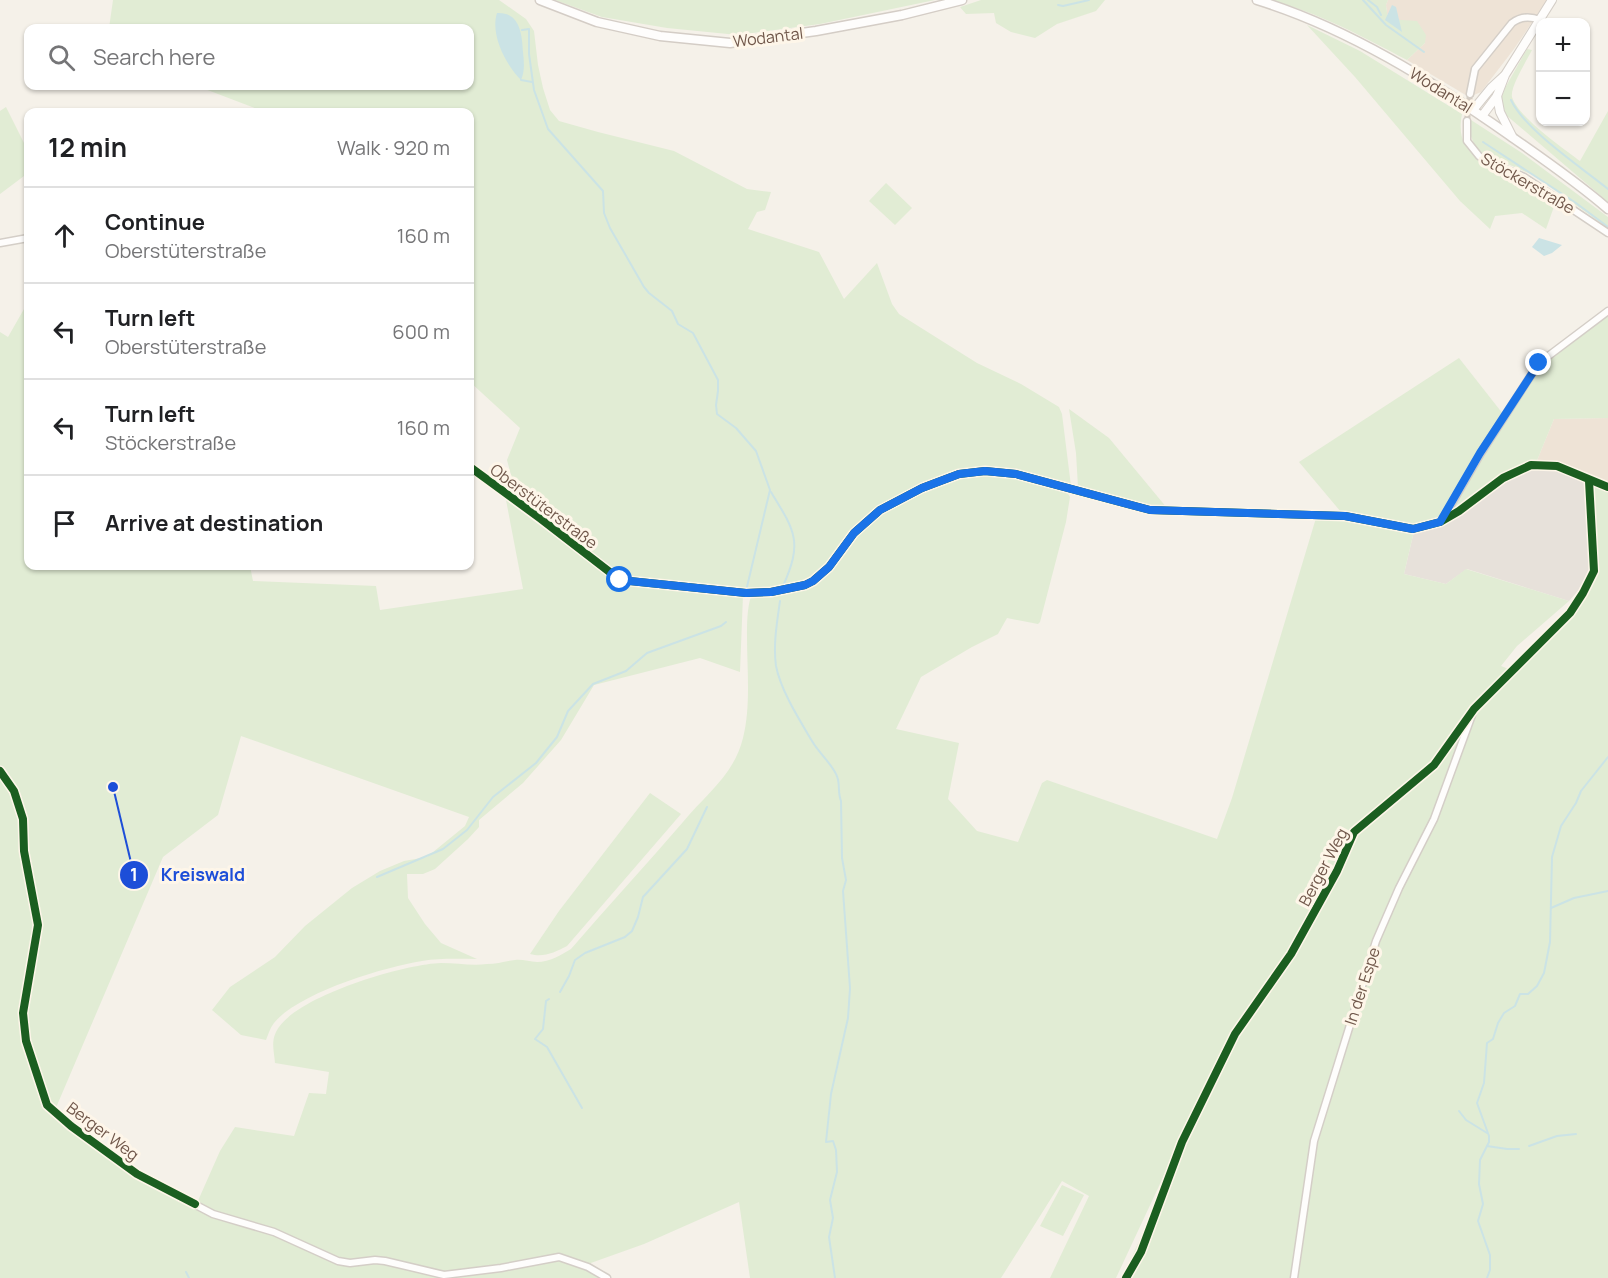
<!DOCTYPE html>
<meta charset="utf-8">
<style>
:root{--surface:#fff;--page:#f6f6f6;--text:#202124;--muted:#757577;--line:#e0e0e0}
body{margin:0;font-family:Manrope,sans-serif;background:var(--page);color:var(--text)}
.controls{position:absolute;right:18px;top:18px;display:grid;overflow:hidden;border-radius:12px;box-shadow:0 2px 4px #0004}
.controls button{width:54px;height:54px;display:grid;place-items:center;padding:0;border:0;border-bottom:2px solid var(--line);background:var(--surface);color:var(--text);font:30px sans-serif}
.stop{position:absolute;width:18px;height:18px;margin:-14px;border:4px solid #1a73e8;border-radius:50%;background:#fff}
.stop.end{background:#1a73e8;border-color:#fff;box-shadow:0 2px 6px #0008}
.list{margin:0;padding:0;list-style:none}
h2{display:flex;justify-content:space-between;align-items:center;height:78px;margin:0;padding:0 24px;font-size:26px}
h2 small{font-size:20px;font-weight:400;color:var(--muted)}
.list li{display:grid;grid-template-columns:39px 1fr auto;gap:18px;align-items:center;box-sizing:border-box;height:96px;padding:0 24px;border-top:2px solid var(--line)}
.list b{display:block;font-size:22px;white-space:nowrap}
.list p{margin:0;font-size:20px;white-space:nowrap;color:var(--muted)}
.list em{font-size:20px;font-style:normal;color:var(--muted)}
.icon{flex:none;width:33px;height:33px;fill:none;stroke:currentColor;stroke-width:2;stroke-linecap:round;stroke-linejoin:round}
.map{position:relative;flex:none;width:1608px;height:1278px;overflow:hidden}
.search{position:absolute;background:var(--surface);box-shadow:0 2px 4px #0004;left:24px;top:24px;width:450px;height:66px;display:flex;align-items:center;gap:15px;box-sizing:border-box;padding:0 21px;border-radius:12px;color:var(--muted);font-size:22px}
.panel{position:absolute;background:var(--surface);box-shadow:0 2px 4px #0004;left:24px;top:108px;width:450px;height:462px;border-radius:12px}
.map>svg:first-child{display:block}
.residential{fill:#eee3d6}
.industrial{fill:#e7e1da}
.green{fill:#e1ecd4}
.water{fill:#cbe3e5}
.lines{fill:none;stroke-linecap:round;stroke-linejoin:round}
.stream{stroke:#cbe3e5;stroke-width:2}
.minor-tunnel{stroke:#d4cbc2;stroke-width:6;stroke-dasharray:6 3;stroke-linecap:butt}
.minor-casing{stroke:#d4cec7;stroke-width:9}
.tertiary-casing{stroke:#d4cec7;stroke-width:10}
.secondary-casing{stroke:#d4cdc6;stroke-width:11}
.minor{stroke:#fefdfc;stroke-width:6}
.tertiary{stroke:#fefdfc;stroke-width:8}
.secondary{stroke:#fefdfc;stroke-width:8}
.cycleway-casing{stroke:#fef6e9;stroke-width:11}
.cycleway{stroke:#1b5e20;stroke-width:8}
.route{stroke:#1a73e8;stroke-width:8}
.labels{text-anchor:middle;stroke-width:6;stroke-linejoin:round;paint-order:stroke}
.street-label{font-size:16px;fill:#71584b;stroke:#fef6e9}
.leader{fill:none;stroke:#1d4ed8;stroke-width:2}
.callout-dot{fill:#1d4ed8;stroke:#fef6e9;stroke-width:2}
.mark-label{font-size:18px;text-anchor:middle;font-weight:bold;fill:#fff}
.callout-label{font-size:18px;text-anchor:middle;font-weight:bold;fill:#1d4ed8;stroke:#fef6e9;stroke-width:6;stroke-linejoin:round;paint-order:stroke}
</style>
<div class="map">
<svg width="1608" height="1278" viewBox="0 0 1608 1278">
<rect width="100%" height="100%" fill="#f5f1e9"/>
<g class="residential">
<polygon points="1388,0 1547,0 1514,49 1481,92 1469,97 1407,60 1425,43 1401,21 1388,20 1386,5"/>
<polygon points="1608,418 1608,484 1559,463 1536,463 1554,419"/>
</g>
<polygon class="industrial" points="1530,468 1556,469 1586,483 1589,571 1584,584 1569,601 1467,569 1446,584 1404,574 1414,531 1440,525 1503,480"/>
<g class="green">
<polygon points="113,0 499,0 526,19 534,31 538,65 543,88 550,110 559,121 598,132 674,151 747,189 771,192 765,210 757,212 748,229 819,252 844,299 877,263 892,304 899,314 977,363 1021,384 1059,407 1062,414 1071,486 1026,473 981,468 949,473 907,492 873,512 853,530 826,566 811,579 784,587 758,591 720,585 622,576 509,490 511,475 507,460 520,428 470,382 470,112 265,112 197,86 470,86 470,28 109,28"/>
<polygon points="555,0 935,0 820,24 738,35 667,28 602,17"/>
<polygon points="981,0 1105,0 1096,11 1057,24 1035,38 1011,32 996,23 994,13 966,14 960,7"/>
<path d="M 1269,0 L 1388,0 L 1386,5 L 1388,19 L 1417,21 L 1426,35 L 1425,43 L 1407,60 C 1363,37 1318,12 1269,0 Z"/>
<path d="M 1307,25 L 1360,51 L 1462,114 C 1454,153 1482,162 1512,174 C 1527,181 1542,191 1556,201 L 1546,229 L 1522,213 L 1495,216 L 1490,229 L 1460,201 L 1355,77 Z"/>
<path d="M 1527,49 L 1532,50 C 1527,60 1510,87 1512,97 C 1518,117 1563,148 1580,161 L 1608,111 L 1608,202 L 1506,115 L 1501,99 L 1505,88 Z"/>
<polygon points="6,107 28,151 28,173 0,194 0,111"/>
<polygon points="1471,120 1522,153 1608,217 1608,228 1535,176 1482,153 1475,146 1470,134"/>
<polygon points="886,183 912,208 895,225 869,201"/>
<path d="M 28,302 L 28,566 L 250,566 L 253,581 L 376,586 L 380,610 L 523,589 L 506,500 L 618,584 L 743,595 L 740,672 L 700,658 L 594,685 L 561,740 L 523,783 L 479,820 L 479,827 L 468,839 L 435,869 L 423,874 L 407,874 L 408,898 L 425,924 L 441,943 L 477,959 C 459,959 440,958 422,961 C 384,967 298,993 274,1023 C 270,1028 268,1035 266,1040 L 241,1035 L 212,1010 L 230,987 L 275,957 L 305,926 L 352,888 L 380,871 L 404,861 L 427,857 L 465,826 L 469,817 L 241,736 L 218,815 L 163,857 L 55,1110 L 136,1175 L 196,1206 L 273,1234 L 337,1263 L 384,1263 L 443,1278 L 0,1278 L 0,332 L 8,337 Z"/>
<polygon points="1608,312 1608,418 1554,419 1536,463 1530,463 1446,517 1483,454 1540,364"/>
<polygon points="1459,358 1503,414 1439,519 1414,525 1341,512 1299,462"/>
<polygon points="1069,409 1109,438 1167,508 1150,507 1078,487 1076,453"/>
<path d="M 988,474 L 1018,478 L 1067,492 L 1070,497 L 1066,522 L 1040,622 L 1038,624 L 1007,618 L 998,634 L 972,647 L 921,677 L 896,729 L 959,743 L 948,799 L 977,831 L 1018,842 L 1042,783 L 1047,780 L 1217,839 L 1232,798 L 1316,518 L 1343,519 L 1393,530 L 1414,531 L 1404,574 L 1446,584 L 1466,569 L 1569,601 L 1517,646 L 1501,666 L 1511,670 L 1572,614 L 1596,571 L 1591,485 L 1608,490 L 1608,1278 L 1122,1278 L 1205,1099 L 1201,1096 L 1116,1278 L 1050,1278 L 1089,1196 L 1062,1181 L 1001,1278 L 750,1278 L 739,1202 L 644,1244 L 588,1264 L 559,1255 L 501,1266 L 447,1273 L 409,1266 L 339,1260 L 276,1230 L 214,1213 L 197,1203 L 220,1151 L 235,1127 L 294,1136 L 309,1093 L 326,1094 L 329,1072 L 275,1063 C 274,1051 271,1042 276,1032 C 292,997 404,964 441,963 C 457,963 472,966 487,964 C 497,964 505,961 515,960 C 522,959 530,962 537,962 C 550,962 561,955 571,949 C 608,906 646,865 683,822 C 706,794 734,775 743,738 C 751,706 747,670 747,637 C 747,624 747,609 751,596 L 774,595 L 807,586 L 864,527 L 878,515 L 918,493 L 955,477 Z"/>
<path d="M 650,793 L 681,814 L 567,946 C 555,952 544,958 530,954 L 559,911 Z"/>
<polygon points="1062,1185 1084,1195 1063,1236 1040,1226"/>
<polygon points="557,1260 588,1269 602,1278 452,1278"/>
</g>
<g class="water">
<polygon points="1392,5 1396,7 1402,32 1385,20"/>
<path d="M 497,13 C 520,12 522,34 523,52 C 524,62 525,71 521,80 C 506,65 490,35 497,13 Z"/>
<polygon points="1539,238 1562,245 1552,253 1544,256 1532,247"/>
</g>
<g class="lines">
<g class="stream">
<polyline points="1363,0 1386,25 1424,52"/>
<polyline points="1368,0 1377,7 1381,15"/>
<polyline points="1058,5 1063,6 1089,0"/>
<polyline points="522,30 529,29 529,54 534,90 548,129 603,191 604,213 610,228 644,287 649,293 672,311 678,324 693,333 718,380 718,391 716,405 717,414 736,428 756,451 770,490 746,591"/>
<polyline points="521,80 532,82"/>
<path d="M 1511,100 C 1525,130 1581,167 1608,189"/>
<polyline points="1483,142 1576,203 1608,227"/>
<path d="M 771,492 C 795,531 803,542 783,586"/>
<path d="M 780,601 C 777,622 773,645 776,666 C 781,691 799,719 812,741 C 819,753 830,762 836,774 C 841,783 837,791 841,801 L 842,858 L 846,880 L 843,891 L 850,988 L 848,1018 L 831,1094 L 826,1142 L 833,1141 L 836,1150 L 837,1172 L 830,1200 L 833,1218 L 829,1237 L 835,1278"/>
<polyline points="377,877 443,849 467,830 493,797 536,763 557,737 568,711 593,684 626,671 647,653 721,626 726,622"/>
<polyline points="1551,908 1574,898 1608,891"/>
<polyline points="560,992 569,976 575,960 585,953 625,937 632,931 638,917 643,897 687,849 707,807"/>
<polyline points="549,999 546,1001 543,1029 535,1039 547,1047 582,1108"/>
<polyline points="1459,1111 1466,1120 1487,1133"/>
<polyline points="1487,1146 1507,1149 1519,1149"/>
<polyline points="1529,1146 1557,1136 1576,1134"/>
<polyline points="186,1272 189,1278"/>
<polyline points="1487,1278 1490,1270 1490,1255 1478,1221 1483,1204 1479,1184 1480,1160 1489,1142 1489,1136 1477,1103 1484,1083 1487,1043 1493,1039 1498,1023 1504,1013 1515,1006 1520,994 1528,994 1537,986 1544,973 1550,942 1552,857 1561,826 1576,803 1581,791 1608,757"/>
</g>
<polyline class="minor-tunnel" points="1467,121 1470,94"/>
<g class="minor-casing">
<g id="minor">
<path d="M 1470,94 L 1475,69 L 1512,23 C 1521,16 1530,16 1540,20"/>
<polyline points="1467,121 1467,141 1479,156 1488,162 1524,177 1608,233"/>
<polyline points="0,243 28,238"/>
<polyline points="470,467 541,519 620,580 746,593 771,592 805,585 813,581 829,567 854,533 880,510 922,488 959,474 985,471 1016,474 1150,510 1345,516 1413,529 1440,522 1459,511 1503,478 1531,465 1557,466 1608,487"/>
<polyline points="1441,522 1481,453 1539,363 1608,311"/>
<polyline points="0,771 14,791 23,819 24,851 38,925 23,1013 26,1041 47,1105 71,1126 137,1174 213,1214 274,1232 338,1261 350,1263 375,1260 385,1261 444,1275 501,1268 559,1257 588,1267 607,1278"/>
<polyline points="1126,1278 1141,1252 1182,1142 1235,1034 1291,954 1337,871 1354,832 1434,765 1474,709 1570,613 1583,593 1594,571 1589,481"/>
<polyline points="1294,1278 1314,1141 1376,941 1399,888 1434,819 1472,715"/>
</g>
</g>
<g class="tertiary-casing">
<g id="tertiary">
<polyline points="1497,96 1500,112 1512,136"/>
<polyline points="1473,110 1491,88 1504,76"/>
<polyline points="1482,116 1497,96 1505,75 1552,0"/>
</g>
</g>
<g class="secondary-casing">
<g id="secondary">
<polyline points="540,0 597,22 660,36 730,43 816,31 902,15 962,0"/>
<path d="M 1257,0 C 1348,28 1432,81 1509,135 C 1543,159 1577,182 1608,209"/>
</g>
</g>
<use href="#minor" class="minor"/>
<use href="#tertiary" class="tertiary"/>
<use href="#secondary" class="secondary"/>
<g class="cycleway-casing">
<g id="cycleway">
<polyline points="470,467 541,519 620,580 746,593 771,592 805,585 813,581 829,567 854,533 880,510 922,488 959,474 985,471 1016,474 1150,510 1345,516 1413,529 1440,522 1459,511 1503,478 1531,465 1557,466 1608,487"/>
<polyline points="0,771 14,791 23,819 24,851 38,925 23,1013 26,1041 47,1105 71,1126 137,1174 195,1204"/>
<polyline points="1126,1278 1141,1252 1182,1142 1235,1034 1291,954 1337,871 1354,832 1434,765 1474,709 1570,613 1583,593 1594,571 1589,481"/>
</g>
</g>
<use href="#cycleway" class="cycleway"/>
</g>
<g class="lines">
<polyline class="route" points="620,580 746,593 771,592 805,585 813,581 829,567 854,533 880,510 922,488 959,474 985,471 1016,474 1150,510 1345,516 1413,529 1440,522 1480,453 1539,363"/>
</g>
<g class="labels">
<g class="street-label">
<text transform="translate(768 37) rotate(-7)" y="6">Wodantal</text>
<text transform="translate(1441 90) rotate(32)" y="6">Wodantal</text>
<text transform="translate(1528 183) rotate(30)" y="6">Stöckerstraße</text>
<text transform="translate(544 506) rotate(37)" y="6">Oberstüterstraße</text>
<text transform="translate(1323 867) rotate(-62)" y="6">Berger Weg</text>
<text transform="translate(1362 986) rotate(-72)" y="6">In der Espe</text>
<text transform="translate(103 1131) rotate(37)" y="6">Berger Weg</text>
</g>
</g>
<path class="leader" d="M113 787L134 875"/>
<g class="callout-dot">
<circle cx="113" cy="787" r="6"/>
<circle cx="134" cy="875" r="15"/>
</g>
<g class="mark-label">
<text x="134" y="881">1</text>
</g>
<g class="callout-label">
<text x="203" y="881">Kreiswald</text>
</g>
</svg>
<div class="controls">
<button>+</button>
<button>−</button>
</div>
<div class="stop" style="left:620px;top:580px"></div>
<div class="stop end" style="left:1539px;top:363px"></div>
<div class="search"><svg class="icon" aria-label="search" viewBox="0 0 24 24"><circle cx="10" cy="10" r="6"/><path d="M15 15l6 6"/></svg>Search here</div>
<section class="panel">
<h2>12 min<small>Walk · 920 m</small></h2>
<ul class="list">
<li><svg class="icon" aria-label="ahead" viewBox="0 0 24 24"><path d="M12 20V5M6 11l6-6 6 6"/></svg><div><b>Continue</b><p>Oberstüterstraße</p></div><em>160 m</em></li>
<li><svg class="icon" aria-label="left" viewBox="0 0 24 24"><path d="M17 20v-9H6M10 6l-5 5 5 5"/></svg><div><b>Turn left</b><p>Oberstüterstraße</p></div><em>600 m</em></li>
<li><svg class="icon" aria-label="left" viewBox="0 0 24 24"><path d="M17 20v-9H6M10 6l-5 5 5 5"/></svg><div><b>Turn left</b><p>Stöckerstraße</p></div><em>160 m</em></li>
<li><svg class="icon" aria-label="arrive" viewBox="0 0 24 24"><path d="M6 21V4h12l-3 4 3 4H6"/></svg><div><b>Arrive at destination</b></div></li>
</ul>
</section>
</div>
